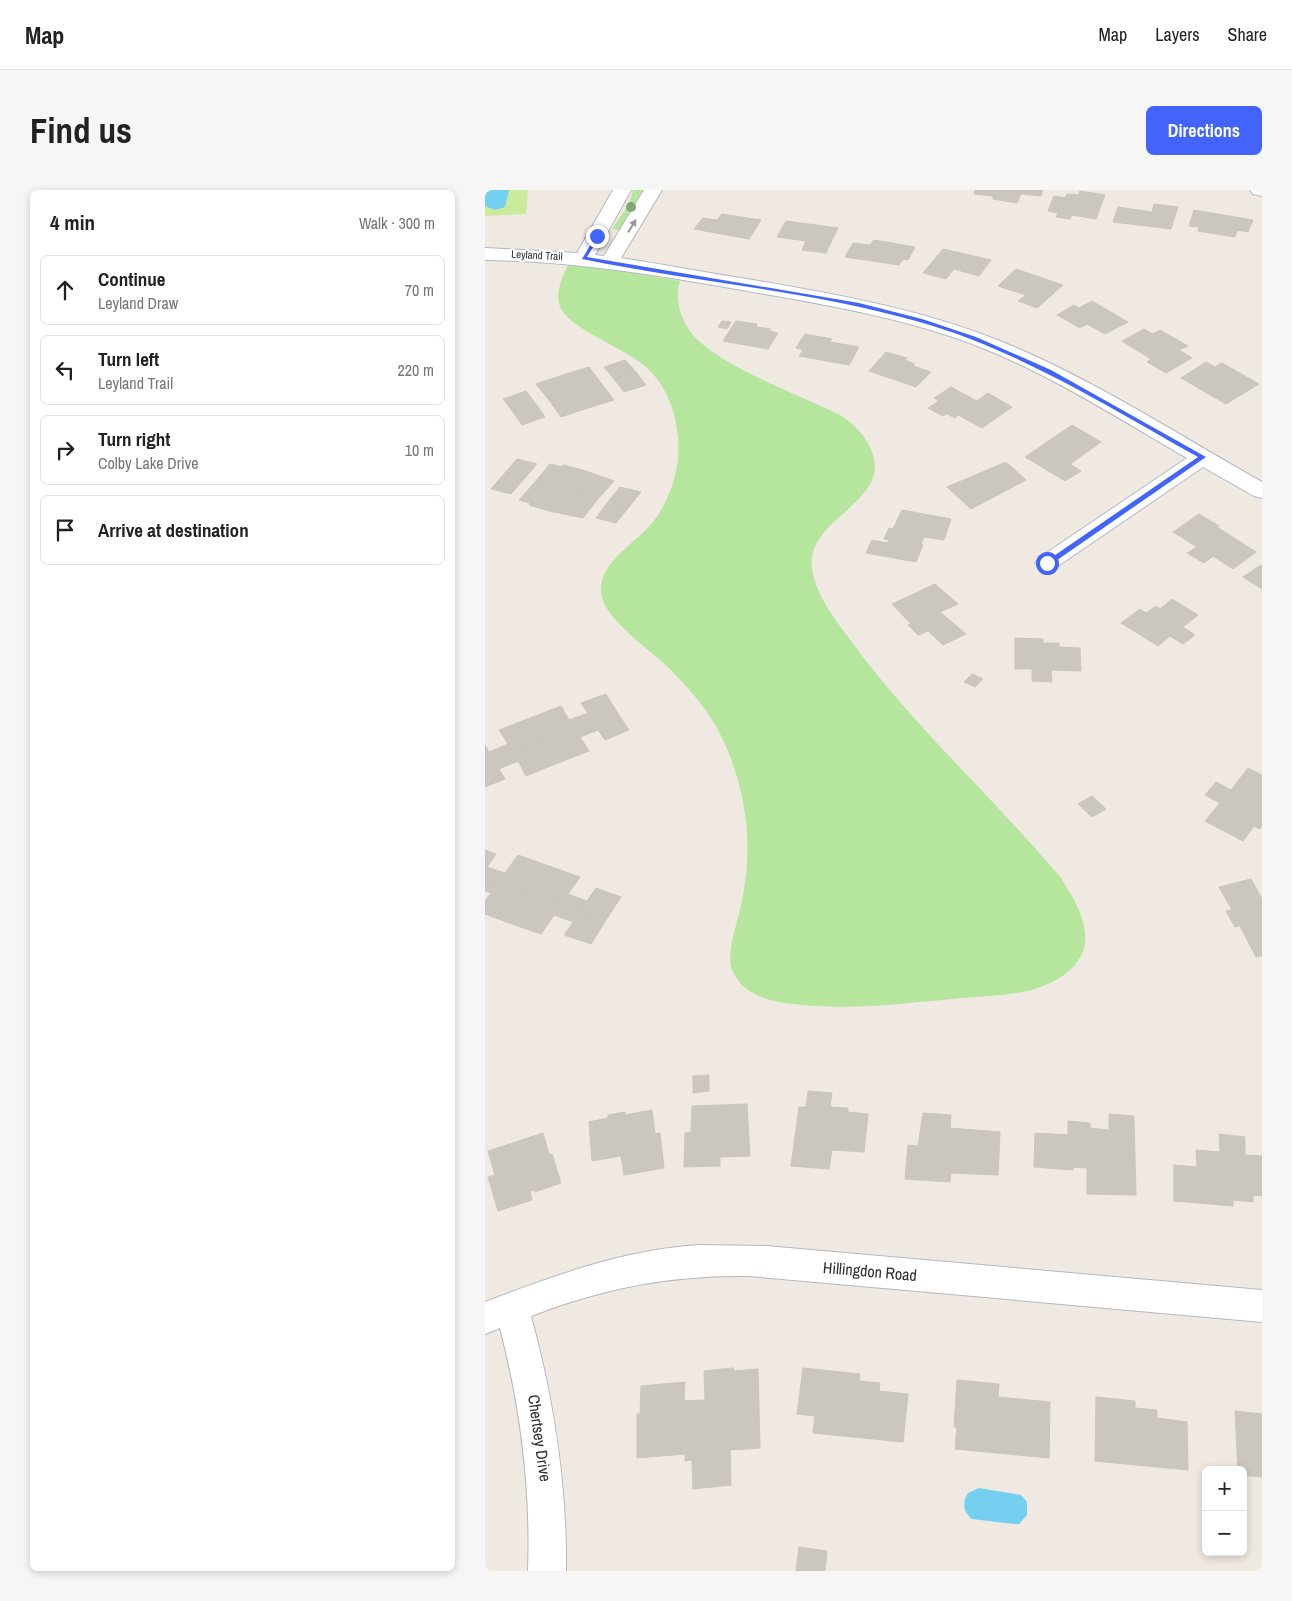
<!DOCTYPE html>
<meta charset="utf-8">
<style>
:root{--surface:#fff;--page:#f6f6f6;--text:#222;--muted:#767676;--line:#e0e0e0;--accent:#4264fb}
body{margin:0;font-family:"Archivo Narrow",sans-serif;background:var(--page);color:var(--text)}
.controls{position:absolute;right:15px;bottom:15px;display:grid;overflow:hidden;border-radius:8px;box-shadow:0 2px 8px #0003}
.controls button{width:45px;height:45px;display:grid;place-items:center;padding:0;border:0;border-bottom:1px solid var(--line);background:var(--surface);color:var(--text);font:25px sans-serif}
.stop{position:absolute;width:15px;height:15px;margin:-11px;border:4px solid #4264fb;border-radius:50%;background:#fff}
.stop.end{background:#4264fb;border-color:#fff;box-shadow:0 1px 5px #0008}
.list{margin:0;padding:0;list-style:none}
h2{display:flex;justify-content:space-between;align-items:center;height:65px;margin:0;padding:0 20px;font-size:21px}
h2 small{font-size:16px;font-weight:400;color:var(--muted)}
.list li{display:grid;grid-template-columns:32px 1fr auto;gap:15px;align-items:center;box-sizing:border-box;height:70px;margin:0 10px 10px;padding:0 10px;border:1px solid var(--line);border-radius:8px}
.list b{display:block;font-size:19px;white-space:nowrap}
.list p{margin:0;font-size:16px;white-space:nowrap;color:var(--muted)}
.list em{font-size:16px;font-style:normal;color:var(--muted)}
.icon{flex:none;width:28px;height:28px;fill:none;stroke:currentColor;stroke-width:2;stroke-linecap:round;stroke-linejoin:round}
.map{position:relative;flex:none;width:777px;height:1381px;overflow:hidden;border-radius:8px}
header{display:flex;align-items:center;gap:30px;box-sizing:border-box;height:70px;padding:0 25px;background:var(--surface);border-bottom:1px solid var(--line)}
header strong{font-size:24px}
nav{display:flex;gap:28px;margin-inline-start:auto;font-size:18px}
.intro{display:flex;align-items:center;justify-content:space-between;box-sizing:border-box;height:120px;padding:0 30px}
h1{margin:0;font-size:35px}
.button{padding:12px 22px;border-radius:8px;background:var(--accent);color:#fff;font-size:18px;font-weight:700}
main{display:flex;gap:30px;padding:0 30px}
aside{flex:1;background:var(--surface);border-radius:8px;box-shadow:0 2px 8px #0003}
.map>svg:first-child{display:block}
.green{fill:#b6e59e}
.pitch{fill:#c9ec9a}
.water{fill:#75cff0}
.building{fill:#cbc7bf;stroke:#cbc5ba}
.lines{fill:none;stroke-linecap:round;stroke-linejoin:round}
.minor-casing{stroke:#b4b7c1;stroke-width:2}
.minor{fill:#fff;fill-rule:evenodd}
.tree{fill:#84a574}
.oneway{fill:#969696}
.route{fill:#4264fb}
.labels{text-anchor:middle;stroke-width:4;stroke-linejoin:round;paint-order:stroke}
.far-street-label{font-size:11px;fill:#2e2e2e;stroke:#fff}
.near-street-label{font-size:16px;fill:#2e2e2e;stroke:#fff}
</style>
<header>
<strong>Map</strong>
<nav><a>Map</a><a>Layers</a><a>Share</a></nav>
</header>
<div class="intro"><h1>Find us</h1><a class="button">Directions</a></div>
<main>
<aside>
<h2>4 min<small>Walk · 300 m</small></h2>
<ul class="list">
<li><svg class="icon" aria-label="ahead" viewBox="0 0 24 24"><path d="M12 20V5M6 11l6-6 6 6"/></svg><div><b>Continue</b><p>Leyland Draw</p></div><em>70 m</em></li>
<li><svg class="icon" aria-label="left" viewBox="0 0 24 24"><path d="M17 20v-9H6M10 6l-5 5 5 5"/></svg><div><b>Turn left</b><p>Leyland Trail</p></div><em>220 m</em></li>
<li><svg class="icon" aria-label="right" viewBox="0 0 24 24"><path d="M7 20v-9h11M14 6l5 5-5 5"/></svg><div><b>Turn right</b><p>Colby Lake Drive</p></div><em>10 m</em></li>
<li><svg class="icon" aria-label="arrive" viewBox="0 0 24 24"><path d="M6 21V4h12l-3 4 3 4H6"/></svg><div><b>Arrive at destination</b></div></li>
</ul>
</aside>
<div class="map">
<svg width="777" height="1381" viewBox="0 0 777 1381">
<rect width="100%" height="100%" fill="#efe9e1"/>
<g class="green">
<polygon points="148,0 160,0 146,26 134,40 127,39 144,14"/>
<path d="M 83,75 L 125,79 L 195,91 C 189,109 196,131 208,145 C 236,177 315,205 355,225 C 371,236 384,248 389,269 C 398,315 321,330 327,378 C 331,406 350,429 366,451 C 428,536 508,607 576,688 C 588,707 607,737 598,761 C 593,775 580,786 567,792 C 540,806 506,805 477,808 C 422,813 364,821 308,814 C 289,812 268,807 255,793 C 251,787 247,782 246,776 C 243,759 250,740 254,724 C 258,708 261,690 262,673 C 265,629 254,579 233,540 C 221,517 203,498 185,479 C 165,459 120,431 116,403 C 113,373 151,353 168,332 C 188,306 197,272 192,240 C 189,216 179,193 161,177 C 141,158 78,137 74,113 C 71,100 78,86 83,75 Z"/>
</g>
<polygon class="pitch" points="0,0 43,0 41,24 0,26"/>
<g class="water">
<polygon points="0,0 24,0 20,17 10,20 0,16"/>
<path d="M 494,1298 L 536,1305 L 542,1312 L 542,1325 L 534,1334 L 529,1334 L 487,1329 C 478,1322 477,1312 483,1303 Z"/>
</g>
<g class="building">
<polygon points="490,0 558,0 556,6 536,4 532,13 508,9 508,6 489,4"/>
<polygon points="595,1 620,5 611,29 587,25 585,29 571,27 573,23 563,21 569,6 580,8 582,4 593,5"/>
<polygon points="669,14 693,17 686,39 628,32 633,17 667,22"/>
<polygon points="709,20 768,30 763,42 752,40 750,47 713,41 714,37 704,36"/>
<polygon points="237,24 276,30 264,49 209,39 218,28 232,30"/>
<polygon points="301,31 353,38 341,63 317,60 321,51 292,47"/>
<polygon points="389,50 430,57 423,70 418,69 414,75 360,67 368,53 385,55"/>
<polygon points="458,59 506,70 494,86 469,79 461,89 438,83"/>
<polygon points="531,79 578,95 552,118 533,111 541,105 513,96"/>
<polygon points="607,111 643,132 620,144 602,134 595,138 572,125 589,115 594,118"/>
<polygon points="237,131 246,132 242,139 233,137"/>
<polygon points="251,131 272,134 271,137 286,139 284,141 293,143 283,159 238,151"/>
<polygon points="659,139 668,144 675,140 703,156 694,160 707,168 681,183 662,172 666,169 637,151"/>
<polygon points="320,144 347,149 345,152 374,157 364,175 314,166 318,160 311,158"/>
<polygon points="401,162 422,168 420,170 430,174 428,176 446,182 431,197 384,181"/>
<polygon points="140,170 151,182 129,189 119,177"/>
<polygon points="721,172 730,177 737,173 774,194 741,214 696,188"/>
<polygon points="104,177 116,193 90,201 78,185"/>
<polygon points="151,182 161,195 139,202 129,189"/>
<polygon points="78,185 90,201 64,210 51,194"/>
<polygon points="116,193 129,210 103,218 90,201"/>
<polygon points="466,197 492,211 503,203 527,217 497,238 473,225 470,228 462,224 458,226 443,218 454,211 449,208"/>
<polygon points="41,201 51,214 28,222 18,209"/>
<polygon points="90,201 103,218 76,227 64,210"/>
<polygon points="51,214 60,227 37,235 28,222"/>
<polygon points="587,235 616,252 585,274 596,281 580,291 540,267"/>
<polygon points="32,269 52,274 39,289 19,284"/>
<polygon points="521,272 541,290 486,319 462,297"/>
<polygon points="65,274 77,277 78,275 98,280 81,301 50,292"/>
<polygon points="98,280 129,291 113,309 81,301"/>
<polygon points="19,284 39,289 26,304 6,299"/>
<polygon points="50,292 81,301 64,321 44,315 45,313 34,310"/>
<polygon points="135,297 156,302 144,317 123,312"/>
<polygon points="81,301 113,309 98,328 64,321"/>
<polygon points="123,312 144,317 131,333 111,328"/>
<polygon points="417,320 466,329 459,350 439,347 436,354 438,355 431,372 381,363 387,350 402,353 404,350 399,349 404,338 408,339"/>
<polygon points="714,324 734,336 732,337 771,362 748,379 728,366 719,373 702,363 712,357 688,342"/>
<polygon points="776,375 777,376 777,399 758,387"/>
<polygon points="450,394 473,414 455,422 481,444 458,455 443,441 433,445 423,435 426,434 407,414"/>
<polygon points="687,409 713,425 698,437 710,445 698,454 685,446 673,456 636,433 655,419 661,423 671,416 675,419"/>
<polygon points="530,448 558,449 558,453 574,453 574,457 595,458 596,481 566,480 567,492 547,491 547,479 530,479"/>
<polygon points="487,484 498,489 490,497 479,492"/>
<polygon points="121,504 132,522 58,551 45,528 76,516 84,530 103,523 96,513"/>
<polygon points="132,522 144,540 120,550 113,540 95,547 104,561 73,573 58,551"/>
<polygon points="45,528 58,551 0,574 0,555 4,562 23,554 14,540"/>
<polygon points="58,551 73,573 41,586 33,571 14,579 20,589 0,597 0,574"/>
<polygon points="763,578 777,585 777,636 775,639 769,636 758,651 720,631 735,613 720,605 731,592 746,600"/>
<polygon points="607,606 621,619 607,627 593,614"/>
<polygon points="0,660 11,664 2,677 20,683 33,665 64,676 44,704 0,689"/>
<polygon points="64,676 95,687 83,704 102,711 111,698 136,707 121,730 44,704"/>
<polygon points="0,689 44,704 24,733 0,724 0,711 6,703 0,701"/>
<polygon points="766,689 777,709 777,766 771,767 755,736 750,737 741,721 747,720 734,697"/>
<polygon points="44,704 121,730 106,754 79,745 88,732 69,725 56,744 24,733"/>
<polygon points="224,885 224,901 208,903 208,886"/>
<polygon points="323,901 347,903 345,917 363,918 363,922 383,924 379,962 347,960 344,979 306,976 314,917 321,917"/>
<polygon points="262,914 265,966 235,967 235,976 199,977 200,943 206,942 207,916"/>
<polygon points="167,920 170,944 175,943 179,978 139,985 136,966 107,971 104,932 123,928 123,925 140,922 140,925"/>
<polygon points="438,923 466,925 465,938 515,942 513,985 466,983 465,992 420,989 423,955 433,956"/>
<polygon points="624,924 649,926 651,1005 602,1004 602,978 588,977 588,980 549,977 550,943 583,945 583,931 605,933 605,938 624,940"/>
<polygon points="58,943 64,964 67,964 76,993 50,1002 50,1000 45,1001 47,1010 13,1021 3,987 10,985 3,961"/>
<polygon points="734,944 760,947 760,965 777,966 777,1006 768,1005 768,1012 748,1010 748,1016 689,1011 689,975 712,977 711,960 735,962"/>
<polygon points="248,1178 249,1181 273,1179 275,1258 245,1260 246,1295 208,1299 207,1270 200,1271 200,1264 152,1268 152,1224 155,1224 156,1196 200,1192 199,1211 220,1210 219,1181"/>
<polygon points="318,1178 375,1184 374,1191 395,1193 394,1201 423,1204 418,1252 328,1243 330,1226 312,1224"/>
<polygon points="472,1190 514,1194 513,1207 565,1212 564,1268 470,1259 472,1237 469,1237"/>
<polygon points="611,1207 650,1211 650,1218 672,1220 672,1228 702,1232 703,1280 610,1271"/>
<polygon points="750,1221 777,1224 777,1287 758,1285 758,1280 753,1280"/>
<polygon points="314,1357 342,1361 340,1381 311,1381"/>
</g>
<g class="lines">
<g class="minor-casing">
<g id="minor">
<path d="M 128,0 L 146,0 L 110,65 L 119,66 L 159,0 L 177,0 L 136,68 C 182,75 228,84 274,91 C 355,105 438,120 515,151 C 605,187 692,244 777,292 L 777,308 L 769,306 L 718,277 L 570,378 L 562,381 L 554,378 L 550,373 L 554,368 L 702,268 C 636,230 571,188 500,159 C 420,127 335,114 251,99 C 167,84 85,71 0,70 L 0,58 L 92,63 Z"/>
<polygon points="765,0 777,0 777,6 768,4"/>
<path d="M 214,1055 L 281,1056 L 777,1100 L 777,1132 L 264,1086 C 185,1085 119,1098 46,1126 C 69,1211 82,1294 81,1381 L 43,1381 C 46,1298 36,1219 15,1138 L 0,1144 L 0,1112 C 71,1085 138,1060 214,1055 Z"/>
</g>
</g>
<use href="#minor" class="minor"/>
</g>
<circle class="tree" cx="146" cy="17" r="5"/>
<defs><path id="oneway-solid" d="M-6-.8H1V-3.2L6.5 0L1 3.2V.8H-6Z" transform="scale(1.25)"/></defs>
<use class="oneway" href="#oneway-solid" transform="translate(147 36) rotate(-58)"/>
<path class="route" d="M 112,44 L 115,46 L 102,67 L 374,113 L 437,129 L 491,147 L 566,180 L 721,267 L 565,375 L 560,375 L 560,372 L 713,267 C 622,216 532,159 431,131 C 322,100 208,92 97,69 Z"/>
<g class="labels">
<g class="far-street-label">
<text transform="translate(52 65) rotate(3)" y="4">Leyland Trail</text>
</g>
<g class="near-street-label">
<text transform="translate(385 1081) rotate(5)" y="6">Hillingdon Road</text>
<text transform="translate(55 1248) rotate(82)" y="6">Chertsey Drive</text>
</g>
</g>
</svg>
<div class="controls">
<button>+</button>
<button>−</button>
</div>
<div class="stop" style="left:562px;top:373px"></div>
<div class="stop end" style="left:112px;top:46px"></div>
</div>
</main>
